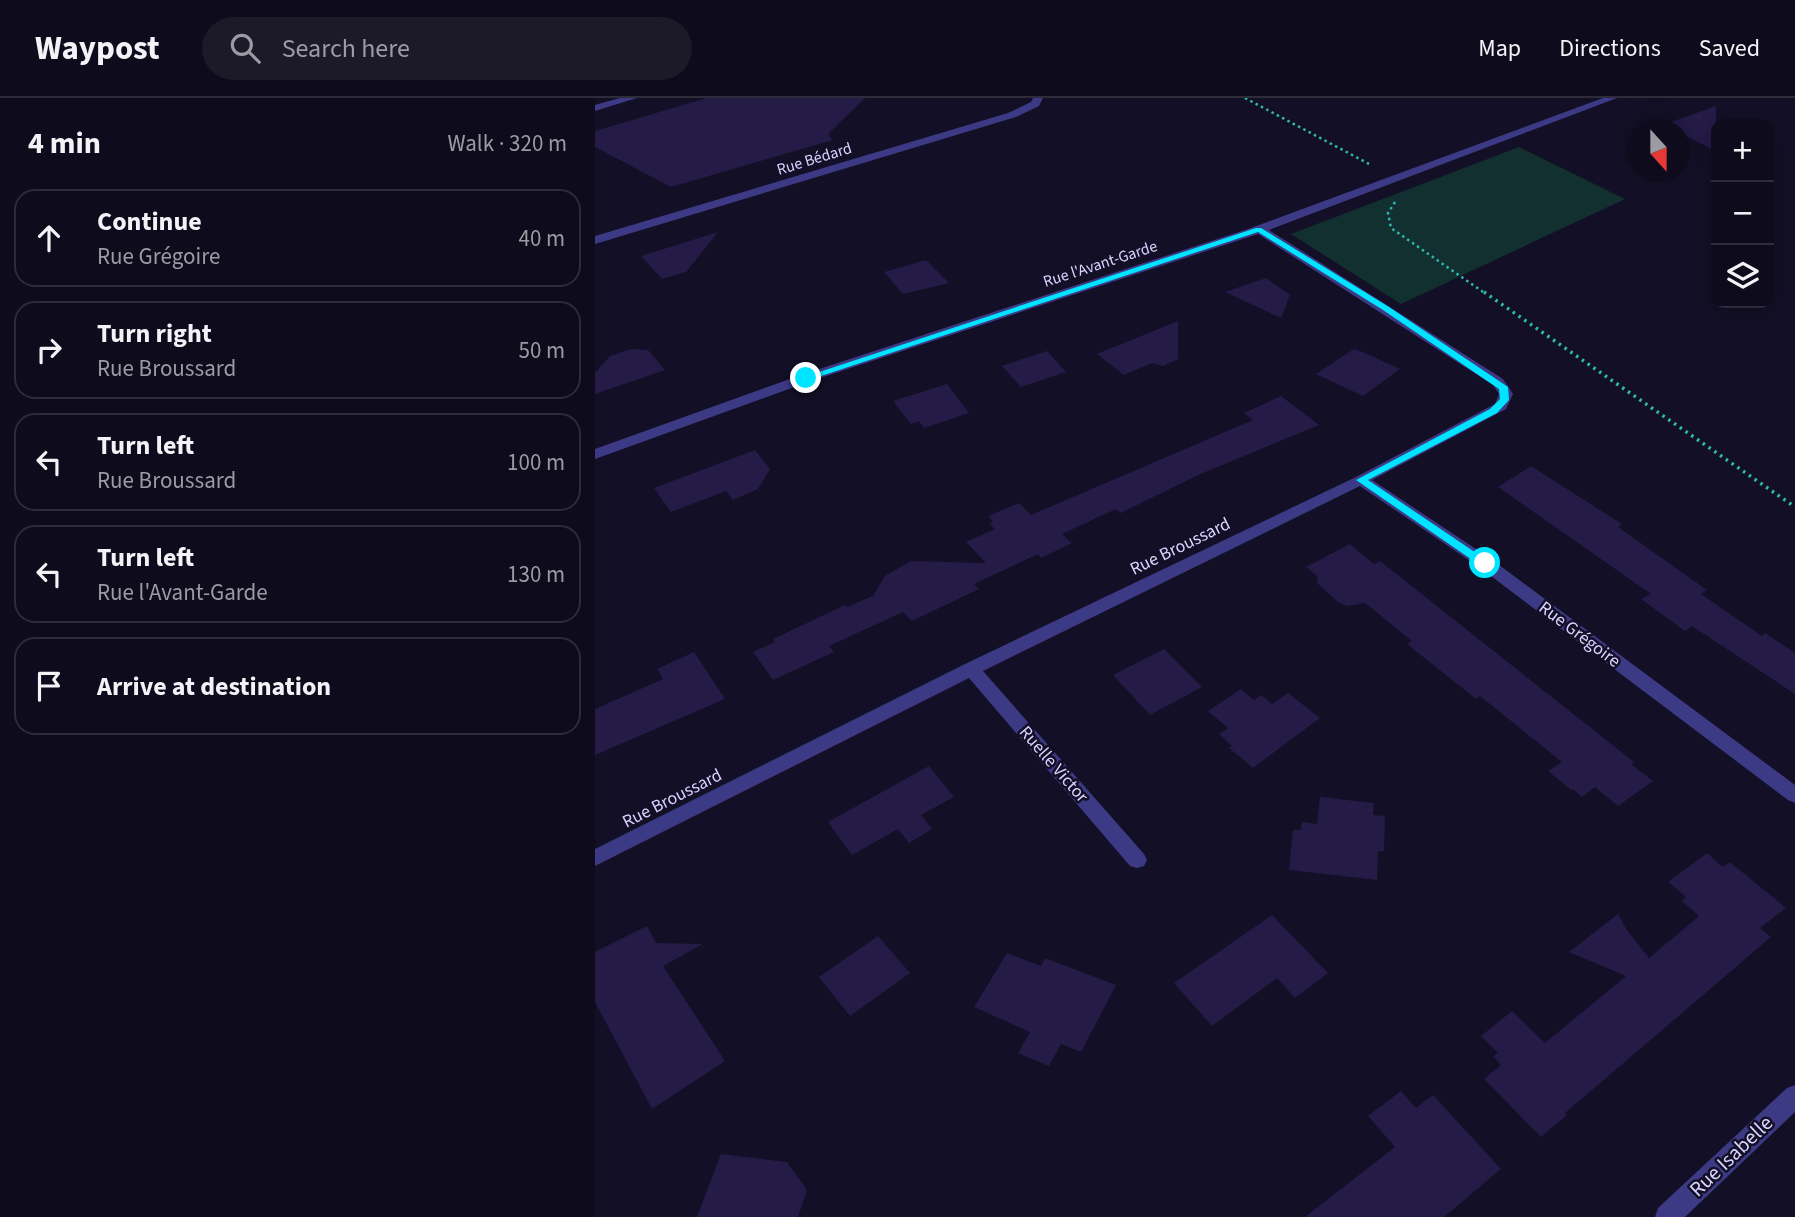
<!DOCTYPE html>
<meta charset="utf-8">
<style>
:root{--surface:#0e0b1c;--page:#1c1929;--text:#f1f3f6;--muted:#9b9ba3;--line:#2e2b3b}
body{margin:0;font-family:"Source Sans 3",sans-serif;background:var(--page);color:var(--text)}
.controls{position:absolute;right:21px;top:21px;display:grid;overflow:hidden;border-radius:14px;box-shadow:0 4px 18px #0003}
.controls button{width:63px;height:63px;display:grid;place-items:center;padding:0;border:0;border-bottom:2px solid var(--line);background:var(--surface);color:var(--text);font:35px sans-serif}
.compass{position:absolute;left:1032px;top:21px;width:63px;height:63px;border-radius:50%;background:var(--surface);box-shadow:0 4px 18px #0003;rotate:159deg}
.stop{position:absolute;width:21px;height:21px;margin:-16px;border:5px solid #00e5ff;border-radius:50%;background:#fff}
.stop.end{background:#00e5ff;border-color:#fff;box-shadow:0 2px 7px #0008}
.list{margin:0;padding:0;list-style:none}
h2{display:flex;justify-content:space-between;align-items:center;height:91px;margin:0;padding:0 28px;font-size:30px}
h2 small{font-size:23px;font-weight:400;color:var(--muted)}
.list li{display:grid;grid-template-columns:46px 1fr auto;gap:21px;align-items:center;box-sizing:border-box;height:98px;margin:0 14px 14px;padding:0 14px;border:2px solid var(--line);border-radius:21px}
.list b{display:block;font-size:26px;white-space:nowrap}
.list p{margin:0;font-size:23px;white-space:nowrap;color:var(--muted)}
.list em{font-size:23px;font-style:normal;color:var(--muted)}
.icon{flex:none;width:38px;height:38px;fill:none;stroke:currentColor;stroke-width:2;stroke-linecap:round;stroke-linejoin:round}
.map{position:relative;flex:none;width:1200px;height:1119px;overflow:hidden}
header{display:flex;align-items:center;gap:42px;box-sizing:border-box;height:98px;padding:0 35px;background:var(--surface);border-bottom:2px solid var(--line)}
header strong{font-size:33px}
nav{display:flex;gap:38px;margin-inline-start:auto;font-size:24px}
.search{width:490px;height:63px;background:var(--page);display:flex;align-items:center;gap:18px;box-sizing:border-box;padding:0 24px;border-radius:38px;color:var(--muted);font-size:26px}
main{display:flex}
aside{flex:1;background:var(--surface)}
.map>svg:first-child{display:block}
.green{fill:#12302f}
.building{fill:#241b47}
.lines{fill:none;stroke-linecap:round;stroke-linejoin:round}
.path-far1{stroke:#2fb8b0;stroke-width:2.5;stroke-dasharray:2.5 3.5;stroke-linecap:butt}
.path{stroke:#2fb8b0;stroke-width:3.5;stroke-dasharray:2.5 4.5;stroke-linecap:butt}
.street{fill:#3d3a85;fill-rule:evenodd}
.route{fill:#00e5ff}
.labels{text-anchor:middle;stroke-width:5;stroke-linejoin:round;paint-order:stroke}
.far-street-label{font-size:16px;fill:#d9d4ff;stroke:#130f26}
.street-label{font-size:18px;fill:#d9d4ff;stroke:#130f26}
.near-street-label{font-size:21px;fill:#d9d4ff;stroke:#130f26}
</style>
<header>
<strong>Waypost</strong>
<div class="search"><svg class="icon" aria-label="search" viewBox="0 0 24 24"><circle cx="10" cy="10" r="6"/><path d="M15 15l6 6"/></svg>Search here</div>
<nav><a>Map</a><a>Directions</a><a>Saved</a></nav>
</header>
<main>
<aside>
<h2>4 min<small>Walk · 320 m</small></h2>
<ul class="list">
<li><svg class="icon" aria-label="ahead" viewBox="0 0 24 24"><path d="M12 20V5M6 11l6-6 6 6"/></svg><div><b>Continue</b><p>Rue Grégoire</p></div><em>40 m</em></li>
<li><svg class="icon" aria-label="right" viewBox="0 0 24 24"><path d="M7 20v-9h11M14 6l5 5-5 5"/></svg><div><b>Turn right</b><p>Rue Broussard</p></div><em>50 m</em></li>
<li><svg class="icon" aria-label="left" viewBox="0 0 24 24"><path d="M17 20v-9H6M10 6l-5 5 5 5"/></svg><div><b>Turn left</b><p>Rue Broussard</p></div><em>100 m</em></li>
<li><svg class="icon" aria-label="left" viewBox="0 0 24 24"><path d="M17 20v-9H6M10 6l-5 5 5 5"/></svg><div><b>Turn left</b><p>Rue l'Avant-Garde</p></div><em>130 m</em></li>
<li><svg class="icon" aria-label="arrive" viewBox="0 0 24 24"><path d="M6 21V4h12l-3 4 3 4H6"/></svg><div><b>Arrive at destination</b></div></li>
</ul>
</aside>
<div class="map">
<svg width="1200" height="1119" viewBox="0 0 1200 1119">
<rect width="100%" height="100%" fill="#130f26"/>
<polygon class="green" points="924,49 1030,101 806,206 696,136"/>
<g class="building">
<polygon points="112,0 270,0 233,36 238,42 76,89 0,49 0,33"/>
<polygon points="1121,8 1121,53 1084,35 1084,32 1068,27"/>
<polygon points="123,134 91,174 67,181 46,158"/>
<polygon points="331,162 354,185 308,196 289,174"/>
<polygon points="671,180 695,197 686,220 630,194"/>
<polygon points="583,223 583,261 568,268 557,265 529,277 502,256"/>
<polygon points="37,251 53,252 70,272 0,296 0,275 15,258"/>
<polygon points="759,251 770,255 805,271 768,298 721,276"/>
<polygon points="452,253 471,274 426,289 407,268"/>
<polygon points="352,286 374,315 329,330 324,323 316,326 298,303"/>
<polygon points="686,298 724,327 603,377 526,415 521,411 467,436 477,445 446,460 443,456 379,486 384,491 317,523 308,514 234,548 239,554 178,582 158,554 180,544 178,541 250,507 252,509 278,498 290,478 316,463 391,465 371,444 400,431 394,425 398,424 393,418 424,405 436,417 658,322 649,315"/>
<polygon points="160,352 175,371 163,391 138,402 131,393 76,414 59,390"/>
<polygon points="936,368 1027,426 1023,429 1112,492 1106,496 1167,538 1170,535 1200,555 1200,596 1097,528 1090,533 1046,501 1056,496 903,389"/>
<polygon points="755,446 779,466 785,463 1039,664 1036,666 1058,683 1023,708 1000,689 987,699 978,691 976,692 953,673 967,664 885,598 881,601 812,546 817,543 770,505 752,508 743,504 722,485 723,479 711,469"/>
<polygon points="569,551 607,589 555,617 518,577"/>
<polygon points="99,554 130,601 0,657 0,611 68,581 62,571"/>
<polygon points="646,591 659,602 666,597 677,606 693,595 725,620 658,670 634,650 637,648 624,636 633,630 613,613"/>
<polygon points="334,668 359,699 326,717 337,731 314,745 303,731 257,757 233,724"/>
<polygon points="725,699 779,705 778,717 790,718 789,753 783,753 782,782 694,772 698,732 706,732 707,724 722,726"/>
<polygon points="1112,755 1128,769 1135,764 1191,810 1165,830 1176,839 970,1015 972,1017 946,1039 889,981 906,967 898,958 903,955 886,938 917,913 950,945 1031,878 974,854 1023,816 1032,832 1054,860 1104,818 1087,803 1091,799 1073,784"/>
<polygon points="677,817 733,875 700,900 682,880 617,928 579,885"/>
<polygon points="52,828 61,845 108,846 68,868 130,963 57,1011 0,904 0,854"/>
<polygon points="283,838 315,875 255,918 224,879"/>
<polygon points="412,855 446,868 450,860 521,887 486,954 466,946 454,968 423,955 435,934 379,909"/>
<polygon points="806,993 821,1010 838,997 906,1071 849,1119 710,1119 800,1049 773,1018"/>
<polygon points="126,1056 192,1064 212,1092 203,1119 102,1119"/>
</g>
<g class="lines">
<g class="path-far1">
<polyline points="650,0 776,67"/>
<polyline points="800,104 793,115 796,130 891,196"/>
</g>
<polyline class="path" points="889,194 1200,409"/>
<g class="street">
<polygon points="25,0 42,0 0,13 0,7"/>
<polygon points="438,0 448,0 444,8 421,19 0,146 0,138 413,15 436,4"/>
<polygon points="1008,0 1022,0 674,132 908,281 918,296 911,311 777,382 896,461 1200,687 1200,705 1193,702 884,469 765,388 388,573 549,756 552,762 549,768 542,770 535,768 374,580 0,768 0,751 370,566 761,379 900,306 904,296 898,287 663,136 216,283 0,361 0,351 206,277 653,131"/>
<polygon points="1200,987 1200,1014 1090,1119 1060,1119 1063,1110 1192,990"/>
</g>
</g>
<polygon class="route" points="661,130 666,130 794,209 913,289 914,302 902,315 773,382 893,463 893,468 886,468 761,382 895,311 905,301 904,291 788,212 663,134 214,282 206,280"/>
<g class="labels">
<g class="far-street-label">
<text transform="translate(219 60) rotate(-17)" y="6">Rue Bédard</text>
<text transform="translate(505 165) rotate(-18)" y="6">Rue l'Avant-Garde</text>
</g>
<g class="street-label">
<text transform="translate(585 448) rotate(-26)" y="6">Rue Broussard</text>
<text transform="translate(985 536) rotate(37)" y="6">Rue Grégoire</text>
<text transform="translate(459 666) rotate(49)" y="6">Ruelle Victor</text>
<text transform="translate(77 700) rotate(-27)" y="6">Rue Broussard</text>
</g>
<g class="near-street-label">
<text transform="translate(1136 1058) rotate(-44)" y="7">Rue Isabelle</text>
</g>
</g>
</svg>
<div class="controls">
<button>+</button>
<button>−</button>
<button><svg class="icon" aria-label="layers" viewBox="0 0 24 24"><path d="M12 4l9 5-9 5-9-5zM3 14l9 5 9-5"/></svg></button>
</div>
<svg class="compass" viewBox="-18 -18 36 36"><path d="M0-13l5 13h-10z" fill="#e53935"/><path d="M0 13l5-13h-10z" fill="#9b9ba3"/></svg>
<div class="stop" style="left:890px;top:465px"></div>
<div class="stop end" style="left:211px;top:280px"></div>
</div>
</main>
